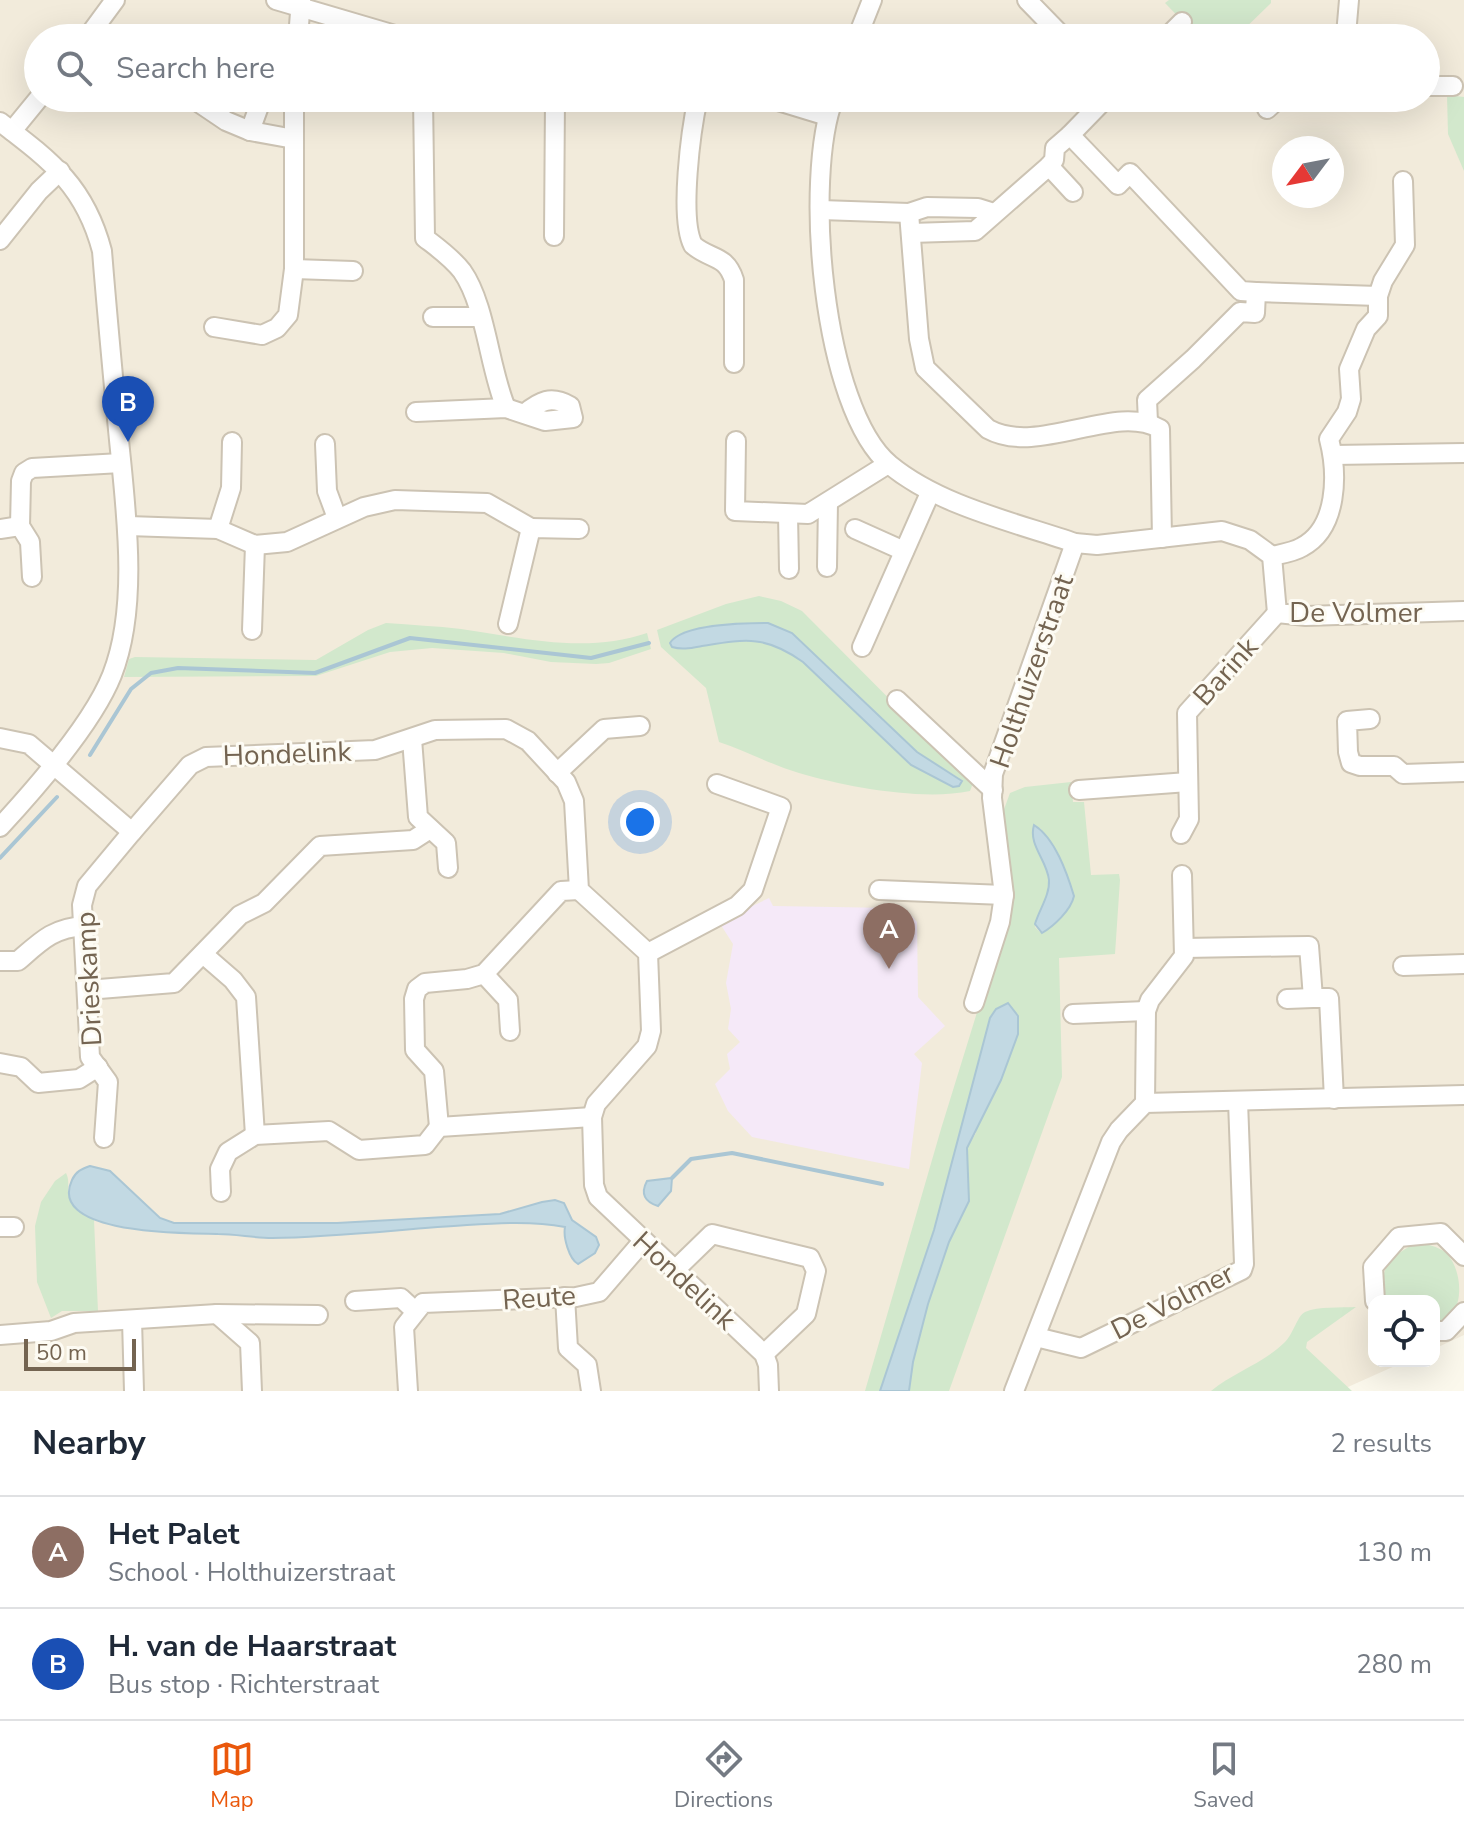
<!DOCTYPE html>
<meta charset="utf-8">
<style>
:root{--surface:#fff;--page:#f2f2f3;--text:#1f2937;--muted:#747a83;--line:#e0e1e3;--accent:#ea580c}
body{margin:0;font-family:"Nunito Sans",sans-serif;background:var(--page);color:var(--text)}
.controls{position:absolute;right:24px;bottom:24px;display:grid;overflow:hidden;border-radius:16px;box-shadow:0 8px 32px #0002}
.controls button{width:72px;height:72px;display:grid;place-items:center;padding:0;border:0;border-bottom:2px solid var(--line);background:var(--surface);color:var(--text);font:40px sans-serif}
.compass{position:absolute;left:1272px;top:136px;width:72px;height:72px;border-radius:50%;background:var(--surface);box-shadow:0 8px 32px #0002;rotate:238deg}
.scale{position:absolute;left:24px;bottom:20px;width:112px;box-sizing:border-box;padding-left:8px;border:4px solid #746451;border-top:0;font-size:22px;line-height:28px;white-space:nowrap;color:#746451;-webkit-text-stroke:6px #fdfbf3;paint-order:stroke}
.you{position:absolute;left:640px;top:822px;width:28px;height:28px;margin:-20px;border:6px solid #fff;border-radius:50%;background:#1a73e8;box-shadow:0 0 0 12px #1a73e833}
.badge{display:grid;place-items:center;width:52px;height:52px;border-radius:50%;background:var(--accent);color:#fff;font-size:26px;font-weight:700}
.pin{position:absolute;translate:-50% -66px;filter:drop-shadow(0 2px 4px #0008)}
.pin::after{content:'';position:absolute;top:42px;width:28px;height:24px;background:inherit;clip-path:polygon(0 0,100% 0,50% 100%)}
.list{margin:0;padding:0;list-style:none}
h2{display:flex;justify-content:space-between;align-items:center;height:104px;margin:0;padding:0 32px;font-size:34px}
h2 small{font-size:26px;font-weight:400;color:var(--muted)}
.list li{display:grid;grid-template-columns:52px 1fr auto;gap:24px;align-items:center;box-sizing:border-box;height:112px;padding:0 32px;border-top:2px solid var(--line)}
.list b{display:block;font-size:30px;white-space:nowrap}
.list p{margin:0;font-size:26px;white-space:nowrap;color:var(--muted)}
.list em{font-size:26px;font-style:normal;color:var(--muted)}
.icon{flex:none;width:44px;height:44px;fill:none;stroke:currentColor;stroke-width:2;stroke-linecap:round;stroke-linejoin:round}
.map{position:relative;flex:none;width:1464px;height:1391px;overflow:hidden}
.search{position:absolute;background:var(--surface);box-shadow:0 8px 32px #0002;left:24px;right:24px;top:24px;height:88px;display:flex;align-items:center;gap:20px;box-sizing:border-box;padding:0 28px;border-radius:44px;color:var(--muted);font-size:30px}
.sheet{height:328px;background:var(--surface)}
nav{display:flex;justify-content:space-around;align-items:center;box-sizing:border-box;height:112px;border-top:2px solid var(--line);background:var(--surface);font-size:22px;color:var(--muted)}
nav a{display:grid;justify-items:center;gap:4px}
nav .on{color:var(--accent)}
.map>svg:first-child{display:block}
.residential{fill:#f2ebdb;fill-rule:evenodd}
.education{fill:#f5e9f8}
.green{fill:#d2e8cc;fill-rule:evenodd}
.water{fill:#c2d9e3;stroke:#aac6d4;stroke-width:2}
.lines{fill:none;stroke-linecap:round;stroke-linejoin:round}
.stream{stroke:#aac6d4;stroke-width:4}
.minor-casing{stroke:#ccc3b3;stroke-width:22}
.minor{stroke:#fff;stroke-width:18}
.labels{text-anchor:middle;stroke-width:6;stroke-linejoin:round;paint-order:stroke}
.street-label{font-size:28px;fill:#746451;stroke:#fdfbf3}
</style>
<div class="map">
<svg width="1464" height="1391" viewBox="0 0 1464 1391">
<rect width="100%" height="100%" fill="#fbf8ec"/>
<path class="residential" d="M 0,0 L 1464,0 L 1464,1335 L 1434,1349 L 1434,1301 L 1374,1301 L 1374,1361 L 1406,1361 L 1339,1391 L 0,1391 ZM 38,38 L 1426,38 L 1426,98 L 38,98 ZM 1284,148 L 1332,148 L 1332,196 L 1284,196 Z"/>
<polygon class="education" points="769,898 773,906 892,908 909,913 917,922 918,997 945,1026 914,1054 922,1063 909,1169 752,1137 728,1111 715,1084 730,1069 727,1054 740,1042 728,1029 731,1009 726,983 733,944 719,922"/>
<g class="green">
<polygon points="1169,0 1271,0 1271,3 1235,38 1199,38 1165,3"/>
<polygon points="1447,95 1464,97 1464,171 1448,134"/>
<path d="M 759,596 L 781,601 L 802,611 L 973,783 L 970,791 C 923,801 846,787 799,773 C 772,765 746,751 719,742 L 706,688 L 661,647 L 657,630 L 726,604 ZM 768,623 L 792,633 L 917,752 L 959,778 L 910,765 L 803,662 C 758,630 732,641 681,649 L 686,632 L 726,624 Z"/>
<path d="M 386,623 C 411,625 437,626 461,629 C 522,638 587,654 647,633 L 651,649 L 609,663 L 596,664 L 551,662 L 504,653 L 432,648 L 390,652 L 316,676 L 124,677 L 129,659 L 135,657 L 316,660 L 368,630 Z"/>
<path d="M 1071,782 L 1073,802 L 1084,802 L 1091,875 L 1119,874 L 1120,880 L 1115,954 L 1059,958 L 1062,1077 L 949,1391 L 909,1391 L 913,1362 L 928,1304 L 949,1242 L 969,1201 L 967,1148 L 976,1133 L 975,1080 L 934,1230 L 885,1382 L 880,1391 L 865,1391 L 941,1129 L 1008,912 L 1003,812 L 1010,793 L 1025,787 ZM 1034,825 L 1041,829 L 1070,882 L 1040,932 L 1035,927 C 1038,911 1051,893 1049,879 C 1047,859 1030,846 1034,825 Z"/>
<path d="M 66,1173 C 70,1181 67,1186 69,1194 C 72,1206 84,1215 94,1220 L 98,1311 L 62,1311 L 51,1318 L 37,1282 L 35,1226 L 41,1202 L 55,1181 Z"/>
<path d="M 1416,1243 C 1426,1244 1438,1246 1446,1253 C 1461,1268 1464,1300 1451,1316 C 1447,1320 1439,1322 1434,1324 L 1434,1301 L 1382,1301 C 1379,1270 1388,1257 1416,1243 Z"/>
<path d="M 1356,1307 L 1307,1342 L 1306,1348 L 1352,1391 L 1211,1391 C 1234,1372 1264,1363 1285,1342 C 1294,1333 1297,1316 1305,1312 C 1319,1306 1340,1308 1356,1307 Z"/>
</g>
<g class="water">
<path d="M 768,623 L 792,633 L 917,752 L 962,781 L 959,786 L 953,787 L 911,765 L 803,662 C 765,635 746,639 702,646 C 691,648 682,650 672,647 L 670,643 C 682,624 746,623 768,623 Z"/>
<path d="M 1034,825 C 1055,838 1067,873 1074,896 C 1071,910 1054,926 1042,933 L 1035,924 C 1039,910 1050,895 1049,880 C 1047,860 1028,845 1034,825 Z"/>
<polygon points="1008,1003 1018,1016 1018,1034 1001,1080 967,1148 969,1201 949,1242 928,1304 913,1362 909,1391 880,1391 934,1230 990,1018 996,1009"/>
<path d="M 90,1166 L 110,1171 L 160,1218 L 174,1223 L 337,1223 L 500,1214 L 542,1202 L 555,1200 L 564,1203 L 572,1220 L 596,1237 L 599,1245 L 595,1253 L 578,1264 C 569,1259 563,1237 565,1227 C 533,1221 500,1223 467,1225 C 402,1229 338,1237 272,1238 C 254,1238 236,1234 218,1234 C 190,1233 46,1236 72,1180 C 76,1171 82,1169 90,1166 Z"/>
<path d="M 672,1178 L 671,1191 L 658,1206 C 645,1202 640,1194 647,1181 Z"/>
</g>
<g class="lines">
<g class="stream">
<polyline points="90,755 131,689 151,673 178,668 315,673 410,638 591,658 649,643"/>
<polyline points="0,858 57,797"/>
<polyline points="672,1178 691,1159 732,1153 882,1184"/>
</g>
<g class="minor-casing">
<g id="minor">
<polyline points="276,0 405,38"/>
<polyline points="1027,0 1064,38"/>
<polyline points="87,38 115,0"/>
<polyline points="298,38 301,0"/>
<polyline points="857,38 872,0"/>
<polyline points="1166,38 1182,22"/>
<polyline points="1343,38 1346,35 1349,0"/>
<polyline points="1426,86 1453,86"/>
<polyline points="192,98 226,121 250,131 294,139"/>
<path d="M 423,98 L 425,238 C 438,248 451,257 462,271 C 486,305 489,368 506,408"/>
<path d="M 698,98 C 691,129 679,218 693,245 C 710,260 726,254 734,280 L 734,363"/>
<polyline points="768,98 827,116"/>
<path d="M 834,98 C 803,176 822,409 890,465 C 940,506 1014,522 1075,543 L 1097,545 L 1222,531 L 1250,540 L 1272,556 L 1277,613 L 1306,616 L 1464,611"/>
<polyline points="1267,109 1279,98"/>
<path d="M 0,122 C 51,161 85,186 102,251 C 107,314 113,377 119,440 C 126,511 139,607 112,675 C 93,723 36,788 0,827"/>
<polyline points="12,131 39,98"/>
<polyline points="250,131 262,98"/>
<polyline points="1070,135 1106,98"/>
<polyline points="1049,166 1054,160 1055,148 1070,135 1118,185 1130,173 1241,291 1256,292 1255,313 1240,312 1193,359 1147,400 1148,422"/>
<polyline points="821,210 909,213 927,207 978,208 994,213"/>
<path d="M 909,213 L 919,339 L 925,368 L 988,429 C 1039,457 1115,402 1160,429 L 1162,538"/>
<polyline points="911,233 975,231 1049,166 1073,192"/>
<polyline points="554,236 555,98"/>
<polyline points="0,240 39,191 60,171"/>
<polyline points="294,269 353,271"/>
<polyline points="1256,292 1378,296"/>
<polyline points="433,317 480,317"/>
<polyline points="214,327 262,335 277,328 288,315 294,269 294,98"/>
<path d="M 416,412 L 506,408 L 545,421 L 573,418 L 570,406 C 551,395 540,401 524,414"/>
<polyline points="736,441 735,511 808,514 888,464"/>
<polyline points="325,444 327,491 337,518"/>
<polyline points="1333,455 1464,453"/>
<polyline points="788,514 789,569"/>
<polyline points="128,526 218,529 255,545 287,542 364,507 395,500 487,503 531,528"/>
<polyline points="0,529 20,526"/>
<polyline points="218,529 231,488 232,442"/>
<polyline points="855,529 904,551"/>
<path d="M 1272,556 C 1281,554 1294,552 1302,547 C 1338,528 1338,474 1329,439 L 1347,412 L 1351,399 L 1349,369 L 1366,329 L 1378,316 L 1378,296 L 1383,281 L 1405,245 L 1403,181"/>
<polyline points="827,567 828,502"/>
<polyline points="32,577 30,542 20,526 21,481 24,473 32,468 121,463"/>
<polyline points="508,624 531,528 579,529"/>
<polyline points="252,630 255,545"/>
<polyline points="862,647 930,493"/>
<polyline points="897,700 993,790"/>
<polyline points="1370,719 1347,721 1348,752 1351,763 1360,766 1394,766 1403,774 1464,772"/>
<polyline points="0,738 29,744 132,832 190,765 206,757 375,750 435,730 506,729 528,741 566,782 574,801 579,890 648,953 651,1031 647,1046 596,1104 592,1117 594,1185 598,1197 764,1354 768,1365 769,1391"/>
<polyline points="412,739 418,817 446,843 448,868"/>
<polyline points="557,773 604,729 640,726"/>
<polyline points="1079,790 1188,782"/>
<polyline points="1181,834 1189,819 1187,713 1277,613"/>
<polyline points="879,890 1004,895"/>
<polyline points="1184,948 1309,946 1313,998 1329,998 1334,1099"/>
<polyline points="648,953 737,906 753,890 781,807 717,784"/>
<polyline points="203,954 233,980 246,997 255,1135"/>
<path d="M 0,961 L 18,961 C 41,941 53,928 84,926"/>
<polyline points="1403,966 1464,964"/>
<polyline points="484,974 508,1000 510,1031"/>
<polyline points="87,990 174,983 240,915 264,903 320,846 413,840 430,829"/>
<polyline points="1287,999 1313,998"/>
<polyline points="974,1003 1000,922 1004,895 992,798 993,774 1075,543"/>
<polyline points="1073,1014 1146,1011"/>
<polyline points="0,1063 21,1067 38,1083 79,1079 98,1067"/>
<polyline points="1145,1103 1146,1011 1150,1000 1184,956 1182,875"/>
<polyline points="439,1127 434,1071 415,1050 414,999 417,989 425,983 467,979 484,974 561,891 579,890"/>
<polyline points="104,1138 108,1082 90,1057 82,905 87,886 132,832"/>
<polyline points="221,1192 220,1169 228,1152 255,1135 329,1131 359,1150 425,1145 439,1127 592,1117"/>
<polyline points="0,1227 14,1227"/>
<polyline points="675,1270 712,1234 810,1258 816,1271 806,1314 764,1354"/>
<polyline points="565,1297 568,1348 587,1365 591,1391"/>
<polyline points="355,1301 401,1298 415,1311"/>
<polyline points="1375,1301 1373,1267 1399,1237 1441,1233 1464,1256"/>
<polyline points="217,1314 250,1343 252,1391"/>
<polyline points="132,1320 134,1391"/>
<polyline points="1434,1331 1446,1331 1464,1312"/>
<polyline points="0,1335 51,1331 74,1323 217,1314 318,1315"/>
<polyline points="1036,1337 1081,1348 1242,1270 1244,1264 1238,1101"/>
<polyline points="408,1391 404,1327 423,1303 576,1297 599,1292 643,1241"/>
<polyline points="1014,1391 1111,1142 1119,1130 1145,1103 1464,1095"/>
</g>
</g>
<use href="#minor" class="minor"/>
</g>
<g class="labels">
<g class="street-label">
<text x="1356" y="622">De Volmer</text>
<text transform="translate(1031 671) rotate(-71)" y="10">Holthuizerstraat</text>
<text transform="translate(1225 671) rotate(-48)" y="10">Barink</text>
<text transform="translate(287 753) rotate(-2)" y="10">Hondelink</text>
<text transform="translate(88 979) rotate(-93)" y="10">Drieskamp</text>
<text transform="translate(685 1280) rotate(43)" y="10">Hondelink</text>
<text transform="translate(539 1297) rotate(-4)" y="10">Reute</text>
<text transform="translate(1172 1301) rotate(-27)" y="10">De Volmer</text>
</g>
</g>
</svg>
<div class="controls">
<button><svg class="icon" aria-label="locate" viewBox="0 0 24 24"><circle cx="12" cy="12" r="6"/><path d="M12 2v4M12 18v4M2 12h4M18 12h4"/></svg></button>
</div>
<svg class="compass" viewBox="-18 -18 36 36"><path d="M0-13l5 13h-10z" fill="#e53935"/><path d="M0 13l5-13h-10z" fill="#747a83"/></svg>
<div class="scale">50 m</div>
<div class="you"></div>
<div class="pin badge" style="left:889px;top:969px;background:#8d6e63">A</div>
<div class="pin badge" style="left:128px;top:442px;background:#1a4fb4">B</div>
<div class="search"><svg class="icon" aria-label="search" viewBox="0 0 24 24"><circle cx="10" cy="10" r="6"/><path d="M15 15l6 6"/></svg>Search here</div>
</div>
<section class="sheet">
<h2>Nearby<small>2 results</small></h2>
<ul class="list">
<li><span class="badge" style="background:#8d6e63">A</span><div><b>Het Palet</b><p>School · Holthuizerstraat</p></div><em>130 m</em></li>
<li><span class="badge" style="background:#1a4fb4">B</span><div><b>H. van de Haarstraat</b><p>Bus stop · Richterstraat</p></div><em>280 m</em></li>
</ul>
</section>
<nav>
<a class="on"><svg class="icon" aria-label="map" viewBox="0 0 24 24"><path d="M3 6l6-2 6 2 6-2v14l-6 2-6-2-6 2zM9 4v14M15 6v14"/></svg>Map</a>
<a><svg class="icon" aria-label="directions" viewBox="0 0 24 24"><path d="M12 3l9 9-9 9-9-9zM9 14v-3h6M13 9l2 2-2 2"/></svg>Directions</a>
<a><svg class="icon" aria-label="saved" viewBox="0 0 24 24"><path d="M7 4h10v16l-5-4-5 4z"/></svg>Saved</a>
</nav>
